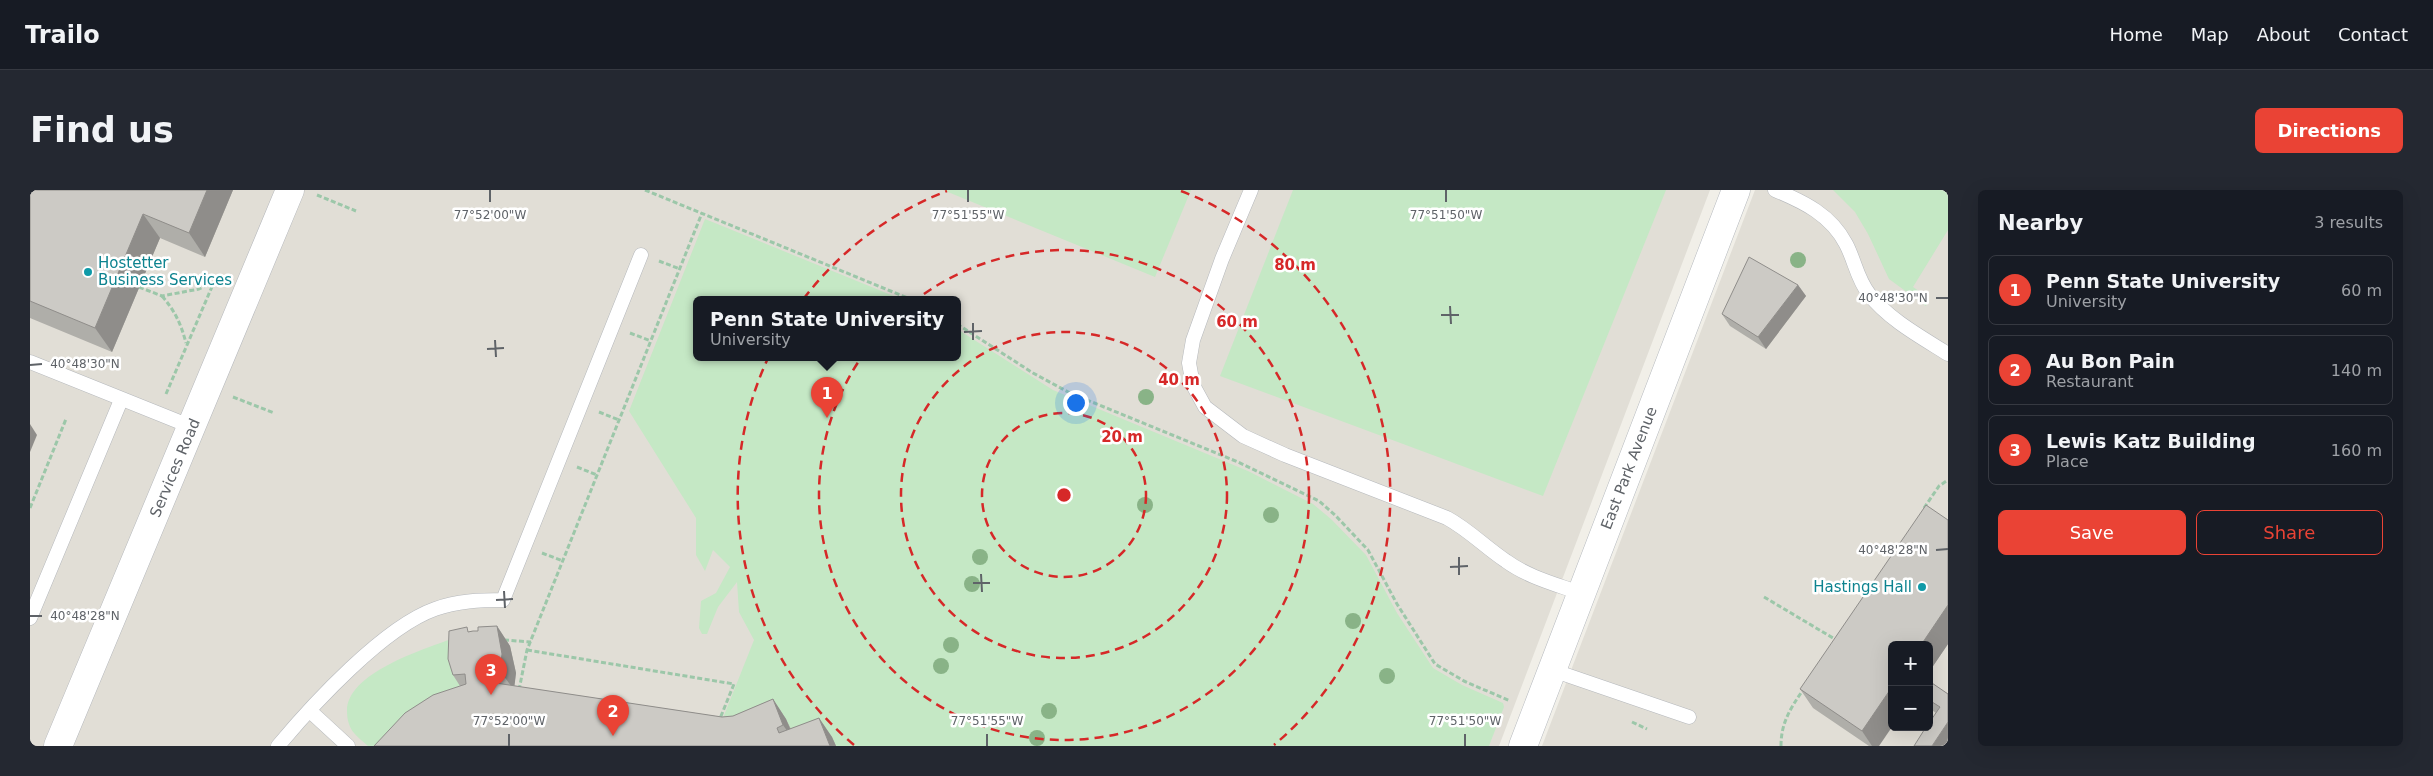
<!DOCTYPE html>
<meta charset="utf-8">
<style>
:root{--surface:#171b24;--page:#242831;--text:#f1f3f6;--muted:#9ea1a6;--line:#363941;--accent:#ea4335}
body{margin:0;font-family:"DejaVu Sans",sans-serif;background:var(--page);color:var(--text)}
.controls{position:absolute;right:15px;bottom:15px;display:grid;overflow:hidden;border-radius:8px;box-shadow:0 5px 20px #0002}
.controls button{width:45px;height:45px;display:grid;place-items:center;padding:0;border:0;border-bottom:1px solid var(--line);background:var(--surface);color:var(--text);font:25px sans-serif}
.you{position:absolute;left:1045px;top:212px;width:18px;height:18px;margin:-12px;border:4px solid #fff;border-radius:50%;background:#1a73e8;box-shadow:0 0 0 8px #1a73e833}
.badge{display:grid;place-items:center;width:32px;height:32px;border-radius:50%;background:var(--accent);color:#fff;font-size:16px;font-weight:700}
.pin{position:absolute;translate:-50% -41px;filter:drop-shadow(0 1px 2px #0008)}
.pin::after{content:'';position:absolute;top:26px;width:18px;height:15px;background:inherit;clip-path:polygon(0 0,100% 0,50% 100%)}
.popup{position:absolute;left:663px;top:106px;width:268px;height:65px;box-sizing:border-box;display:grid;place-content:center;border-radius:8px;background:var(--surface);filter:drop-shadow(0 1px 4px #0005);font-size:16px;white-space:nowrap;color:var(--muted)}
.popup b{font-size:19px;color:var(--text)}
.popup::after{content:'';position:absolute;left:50%;top:100%;margin-left:-10px;border:10px solid transparent;border-top-color:var(--surface)}
.list{margin:0;padding:0;list-style:none}
h2{display:flex;justify-content:space-between;align-items:center;height:65px;margin:0;padding:0 20px;font-size:21px}
h2 small{font-size:16px;font-weight:400;color:var(--muted)}
.list li{display:grid;grid-template-columns:32px 1fr auto;gap:15px;align-items:center;box-sizing:border-box;height:70px;margin:0 10px 10px;padding:0 10px;border:1px solid var(--line);border-radius:8px}
.list b{display:block;font-size:19px;white-space:nowrap}
.list p{margin:0;font-size:16px;white-space:nowrap;color:var(--muted)}
.list em{font-size:16px;font-style:normal;color:var(--muted)}
.actions{display:flex;gap:10px;padding:15px 20px}
.actions a{flex:1;padding:11px 0;border:1px solid var(--accent);border-radius:8px;text-align:center;font-size:18px;color:var(--accent)}
.actions .main{background:var(--accent);color:#fff}
.map{position:relative;flex:none;width:1918px;height:556px;overflow:hidden;border-radius:8px}
header{display:flex;align-items:center;gap:30px;box-sizing:border-box;height:70px;padding:0 25px;background:var(--surface);border-bottom:1px solid var(--line)}
header strong{font-size:24px}
nav{display:flex;gap:28px;margin-inline-start:auto;font-size:18px}
.intro{display:flex;align-items:center;justify-content:space-between;box-sizing:border-box;height:120px;padding:0 30px}
h1{margin:0;font-size:35px}
.button{padding:12px 22px;border-radius:8px;background:var(--accent);color:#fff;font-size:18px;font-weight:700}
main{display:flex;gap:30px;padding:0 30px}
aside{flex:1;background:var(--surface);border-radius:8px;box-shadow:0 5px 20px #0002}
.map>svg:first-child{display:block}
.education{fill:#e1ded6;fill-rule:evenodd}
.green{fill:#c5e8c5}
.lines{fill:none;stroke-linecap:round;stroke-linejoin:round}
.service-casing{stroke:#b5b8bc;stroke-width:15}
.minor-casing{stroke:#b5b8bc;stroke-width:29}
.secondary-casing{stroke:#b6babf;stroke-width:29}
.path{stroke:#9cc7a9;stroke-width:3;stroke-dasharray:5 2.5;stroke-linecap:butt}
.service{stroke:#fff;stroke-width:14}
.minor{stroke:#fff;stroke-width:28}
.secondary{stroke:#fff;stroke-width:28}
.tree{fill:#89b387}
.wall{fill:#afaea9}
.shaded-wall{fill:#8f8d8a}
.building{fill:#cccac5;stroke:#8f8d8a}
.ticks{fill:none;stroke:#5f6368;stroke-width:2}
.ring{fill:none;stroke:#d62828;stroke-width:2.5;stroke-dasharray:9 6}
.culture-dot{fill:#0f9aa8;stroke:#fff;stroke-width:2}
.labels{text-anchor:middle;stroke-width:5;stroke-linejoin:round;paint-order:stroke}
.culture-label{font-size:15px;fill:#0d838f;stroke:#fff;text-anchor:start}
.street-label{font-size:15px;fill:#5f6368;stroke:#fff}
.ticks-label{font-size:12px;text-anchor:middle;fill:#5f6368;stroke:#fff;stroke-width:5;stroke-linejoin:round;paint-order:stroke}
.centre{fill:#d62828;stroke:#fff;stroke-width:2.5}
.ring-label{font-size:15px;text-anchor:middle;font-weight:bold;fill:#d62828;stroke:#fff;stroke-width:5;stroke-linejoin:round;paint-order:stroke}
</style>
<header>
<strong>Trailo</strong>
<nav><a>Home</a><a>Map</a><a>About</a><a>Contact</a></nav>
</header>
<div class="intro"><h1>Find us</h1><a class="button">Directions</a></div>
<main>
<div class="map">
<svg width="1918" height="556" viewBox="0 0 1918 556">
<rect width="100%" height="100%" fill="#f1efe8"/>
<g class="education">
<path d="M 0,0 L 1680,0 L 1469,556 L 0,556 ZM 667,109 L 927,109 L 927,167 L 667,167 Z"/>
<path d="M 1725,0 L 1918,0 L 1918,556 L 1512,556 ZM 1862,455 L 1899,455 L 1899,537 L 1862,537 Z"/>
</g>
<g class="green">
<polygon points="913,0 1161,0 1125,87"/>
<polygon points="1263,0 1636,0 1513,306 1190,186"/>
<polygon points="1803,0 1918,0 1918,40 1883,97 1899,108 1896,116 1859,89 1838,44 1825,22"/>
<polygon points="675,29 871,109 667,109 667,167 927,167 927,139 1023,200 1218,281 1283,314 1301,329 1336,365 1367,423 1403,478 1432,495 1473,513 1474,517 1459,556 806,556 800,545 687,543 724,450 709,422 707,392 688,417 677,444 672,444 669,438 671,411 686,403 700,377 683,360 675,381 666,365 666,328 599,221"/>
<path d="M 421,449 L 437,504 L 376,556 L 338,556 C 334,552 328,548 324,543 C 319,537 317,529 317,521 C 317,483 392,460 421,449 Z"/>
</g>
<g class="lines">
<g class="service-casing">
<g id="service">
<path d="M 1221,0 L 1192,69 L 1163,150 L 1159,173 L 1163,195 L 1175,217 L 1213,246 L 1255,265 L 1417,328 C 1439,340 1455,357 1476,371 C 1498,387 1525,394 1550,403"/>
<path d="M 1745,0 C 1774,12 1801,25 1816,54 C 1825,71 1827,89 1839,104 C 1858,129 1891,147 1918,164"/>
<polyline points="0,172 162,237"/>
<polyline points="0,428 91,210"/>
<polyline points="1522,480 1659,527"/>
<polyline points="280,521 318,556"/>
<path d="M 248,556 C 283,514 354,437 405,419 C 427,411 450,410 473,410 L 611,65"/>
</g>
</g>
<g class="minor-casing">
<polyline id="minor" points="28,556 260,0"/>
</g>
<g class="secondary-casing">
<polyline id="secondary" points="1493,556 1706,0"/>
</g>
<g class="path">
<polyline points="615,0 880,109"/>
<polyline points="287,5 326,21"/>
<polyline points="629,71 650,79"/>
<polyline points="109,97 132,106 169,99 184,92"/>
<path d="M 132,106 C 145,121 151,134 156,153"/>
<polyline points="927,134 1003,183 1040,203 1208,272 1289,311 1305,325 1338,360 1367,414 1405,474 1434,491 1480,511"/>
<polyline points="600,143 621,151"/>
<polyline points="136,204 184,92"/>
<polyline points="203,207 244,223"/>
<polyline points="569,222 589,230"/>
<polyline points="547,277 567,285"/>
<polyline points="0,318 36,229"/>
<polyline points="1894,318 1909,296 1918,290"/>
<polyline points="512,363 533,371"/>
<polyline points="1734,407 1808,451"/>
<polyline points="474,450 501,452"/>
<polyline points="497,460 704,494 689,531"/>
<polyline points="489,500 497,460 672,23"/>
<polyline points="1602,532 1617,539"/>
<path d="M 1751,556 C 1751,533 1760,519 1773,500"/>
</g>
<use href="#service" class="service"/>
<use href="#minor" class="minor"/>
<use href="#secondary" class="secondary"/>
</g>
<g class="tree">
<circle cx="1768" cy="70" r="8"/>
<circle cx="1116" cy="207" r="8"/>
<circle cx="1115" cy="315" r="8"/>
<circle cx="1241" cy="325" r="8"/>
<circle cx="950" cy="367" r="8"/>
<circle cx="942" cy="394" r="8"/>
<circle cx="1323" cy="431" r="8"/>
<circle cx="921" cy="455" r="8"/>
<circle cx="911" cy="476" r="8"/>
<circle cx="1357" cy="486" r="8"/>
<circle cx="1019" cy="521" r="8"/>
<circle cx="1007" cy="548" r="8"/>
</g>
<g class="wall">
<polygon points="0,0 203,0 175,67 130,48 82,162 0,128"/>
<polygon points="1768,95 1776,106 1736,159 1700,136 1692,124"/>
<polygon points="1918,330 1918,454 1899,482 1899,455 1862,455 1849,556 1839,556 1783,518 1770,499"/>
<polygon points="467,436 480,456 486,483 484,496 692,527 703,526 743,509 756,529 761,539 789,528 802,547 806,556 430,496 423,485 440,441 448,441"/>
<polygon points="1899,491 1918,504 1906,523 1899,518"/>
</g>
<g class="shaded-wall">
<polygon points="177,0 203,0 175,67 159,43"/>
<polygon points="113,24 130,48 82,162 65,138"/>
<polygon points="1768,95 1776,106 1736,159 1728,147"/>
<polygon points="0,234 7,245 0,262"/>
<polygon points="1918,415 1918,454 1899,482 1899,455 1891,455"/>
<polygon points="467,436 480,456 486,483 484,500 470,481"/>
<polygon points="459,482 472,501 459,492"/>
<polygon points="1862,497 1862,537 1849,556 1842,556 1832,541"/>
<polygon points="743,509 756,529 767,555 753,535"/>
<polygon points="789,528 802,547 806,556 800,556"/>
<polygon points="1918,532 1918,556 1902,556"/>
</g>
<g class="building">
<polygon points="0,0 177,0 159,43 113,24 65,138 0,111"/>
<polygon points="1719,67 1768,95 1728,147 1692,124"/>
<polygon points="1896,315 1918,330 1918,415 1891,455 1862,455 1862,497 1832,541 1770,499"/>
<polygon points="467,436 472,464 470,481 459,482 459,492 692,527 703,526 743,509 753,535 747,538 749,543 789,528 800,556 344,556 375,523 403,505 436,494 435,484 423,485 418,469 419,441 437,437 438,442 443,441 448,441 448,437"/>
<polygon points="1899,491 1918,504 1918,532 1902,556 1884,556 1896,537 1899,537 1899,533 1910,517 1899,510"/>
</g>
<path class="ticks" d="M 460,0 L 460,12M 938,0 L 938,12M 1416,0 L 1416,12M 1906,108 L 1918,108M 1420,116 L 1421,134M 1411,125 L 1429,125M 943,133 L 943,150M 934,142 L 952,141M 465,150 L 466,167M 457,159 L 474,158M 0,175 L 12,174M 1906,360 L 1918,359M 1429,367 L 1429,385M 1420,377 L 1438,376M 951,384 L 952,402M 943,393 L 960,393M 474,401 L 475,418M 466,410 L 483,409M 0,426 L 12,426M 479,544 L 479,556M 957,544 L 957,556M 1435,544 L 1435,556"/>
<g class="ring">
<circle cx="1034" cy="305" r="82"/>
<circle cx="1034" cy="305" r="163"/>
<circle cx="1034" cy="305" r="245"/>
<path d="M824 555A326 326 0 0 1 917 1M1151 1A326 326 0 0 1 1244 555"/>
</g>
<g class="culture-dot">
<circle cx="58" cy="82" r="5"/>
<circle cx="1892" cy="397" r="5"/>
</g>
<g class="labels">
<g class="culture-label">
<text x="68" y="78">Hostetter<tspan x="68" dy="17">Business Services</tspan></text>
<text x="1882" y="402" text-anchor="end">Hastings Hall</text>
</g>
<g class="street-label">
<text transform="translate(145 278) rotate(-67)" y="5">Services Road</text>
<text transform="translate(1599 278) rotate(-69)" y="5">East Park Avenue</text>
</g>
</g>
<g class="ticks-label">
<text x="460" y="29">77°52'00"W</text>
<text x="938" y="29">77°51'55"W</text>
<text x="1416" y="29">77°51'50"W</text>
<text x="1863" y="112">40°48'30"N</text>
<text x="55" y="178">40°48'30"N</text>
<text x="1863" y="364">40°48'28"N</text>
<text x="55" y="430">40°48'28"N</text>
<text x="479" y="535">77°52'00"W</text>
<text x="957" y="535">77°51'55"W</text>
<text x="1435" y="535">77°51'50"W</text>
</g>
<circle cx="1034" cy="305" r="8" class="centre"/>
<g class="ring-label">
<text x="1265" y="80">80 m</text>
<text x="1207" y="137">60 m</text>
<text x="1149" y="195">40 m</text>
<text x="1092" y="252">20 m</text>
</g>
</svg>
<div class="controls">
<button>+</button>
<button>−</button>
</div>
<div class="you"></div>
<div class="pin badge" style="left:797px;top:228px">1</div>
<div class="popup"><b>Penn State University</b>University</div>
<div class="pin badge" style="left:583px;top:546px">2</div>
<div class="pin badge" style="left:461px;top:505px">3</div>
</div>
<aside>
<h2>Nearby<small>3 results</small></h2>
<ul class="list">
<li><span class="badge">1</span><div><b>Penn State University</b><p>University</p></div><em>60 m</em></li>
<li><span class="badge">2</span><div><b>Au Bon Pain</b><p>Restaurant</p></div><em>140 m</em></li>
<li><span class="badge">3</span><div><b>Lewis Katz Building</b><p>Place</p></div><em>160 m</em></li>
</ul>
<div class="actions"><a class="main">Save</a><a>Share</a></div>
</aside>
</main>
